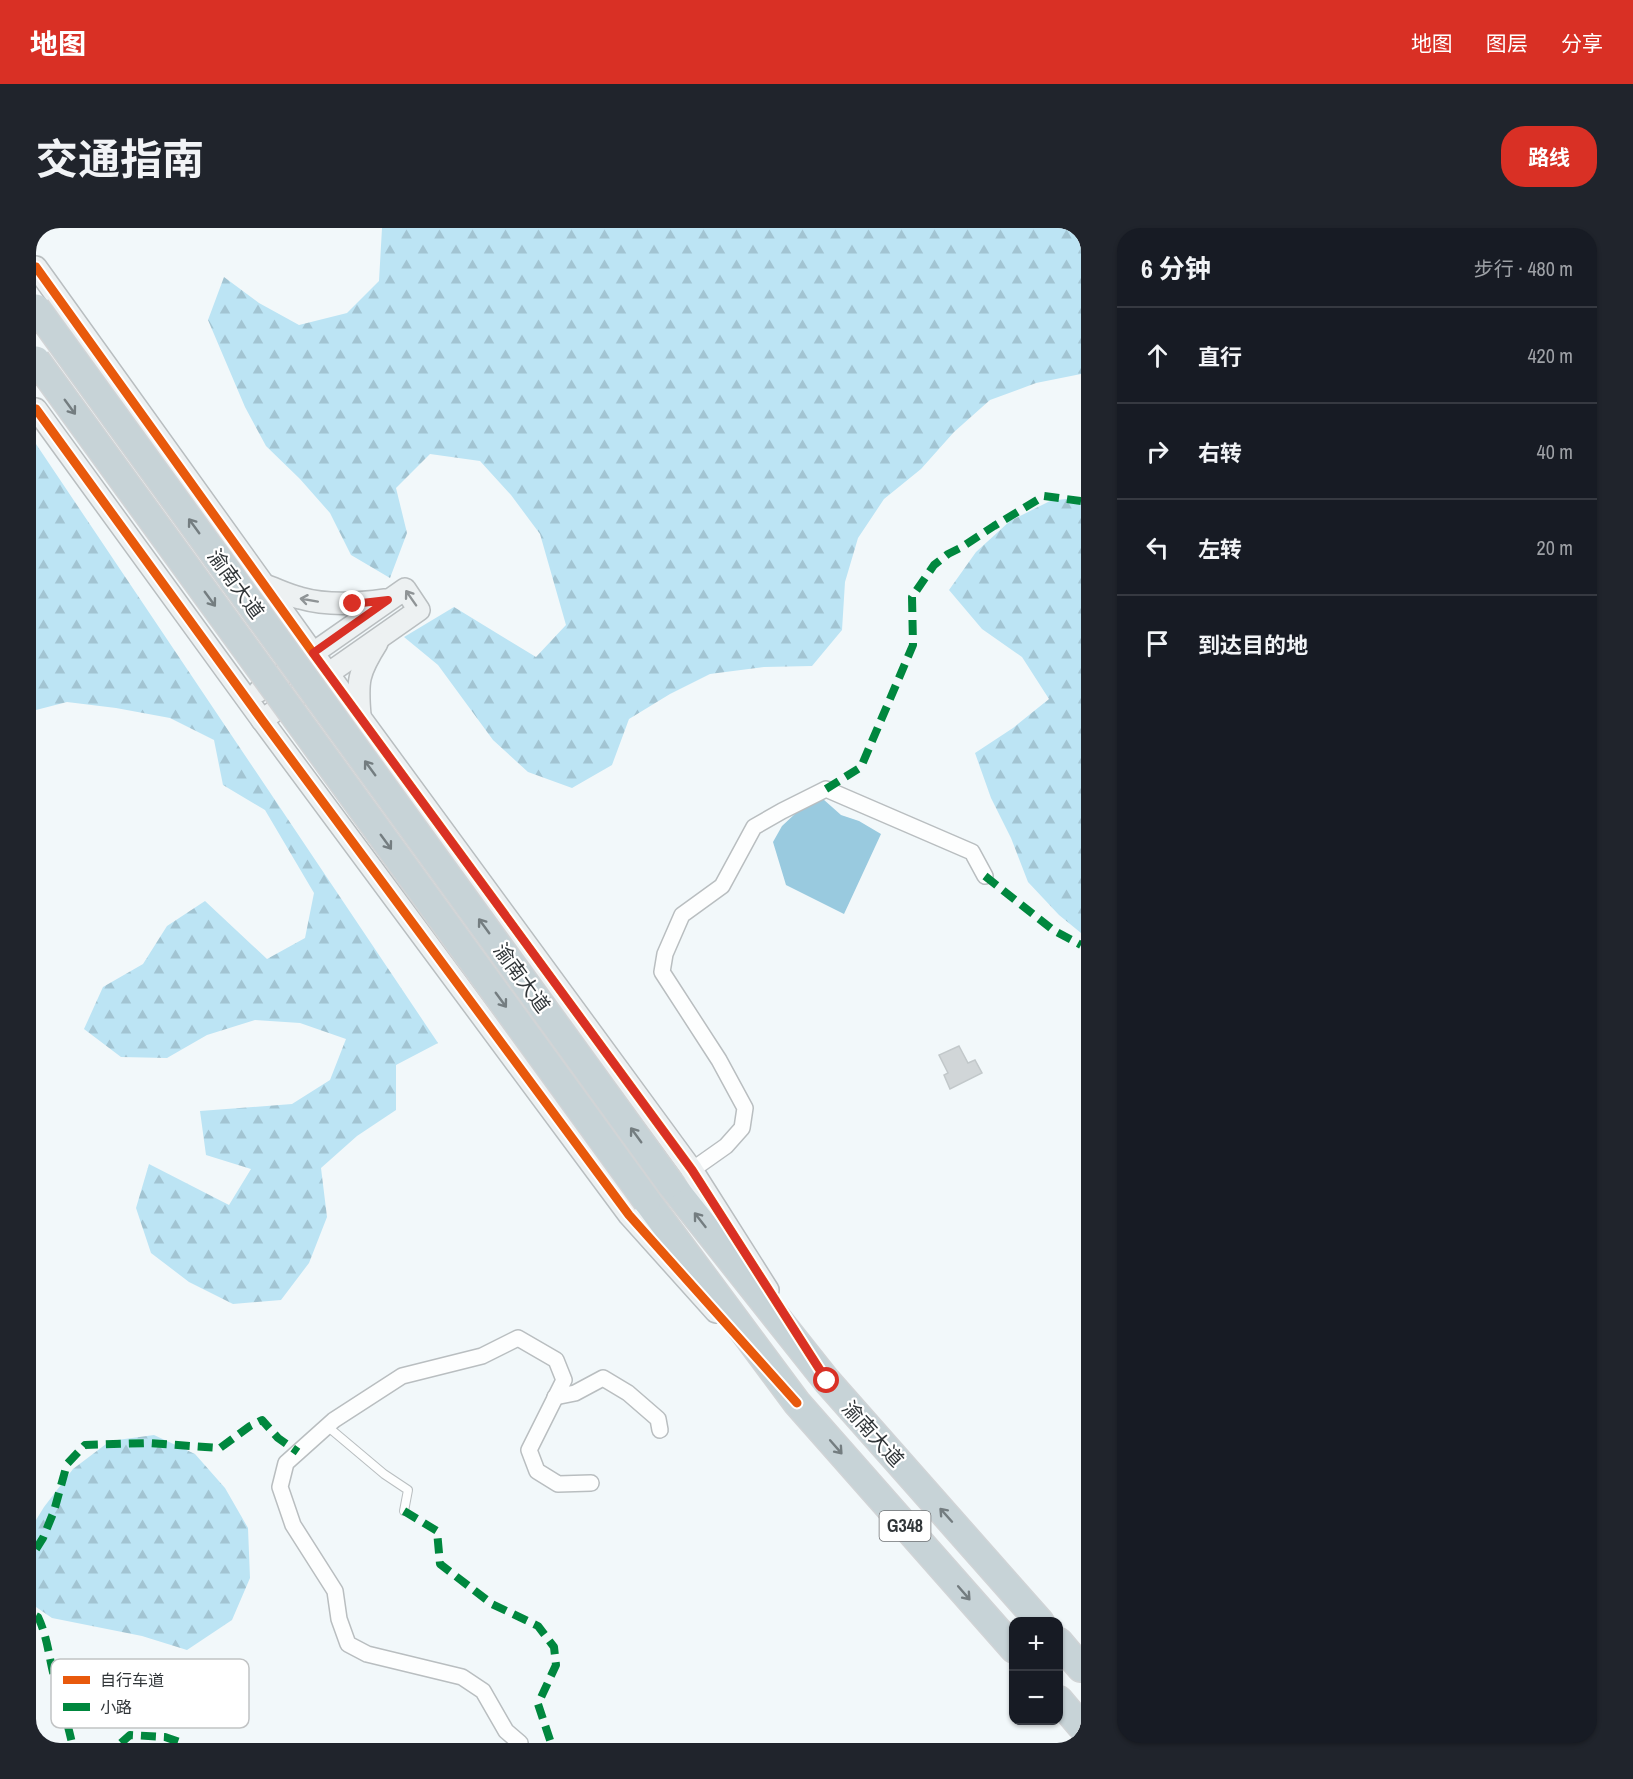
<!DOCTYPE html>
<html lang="zh">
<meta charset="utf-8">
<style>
:root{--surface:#171b24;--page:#20242c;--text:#f1f3f6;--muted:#9ea1a6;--line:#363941;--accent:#d93025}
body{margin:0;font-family:"Archivo Narrow","Noto Sans SC",sans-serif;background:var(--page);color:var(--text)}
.controls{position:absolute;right:18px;bottom:18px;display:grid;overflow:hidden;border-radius:12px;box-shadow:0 2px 4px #0004}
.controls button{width:54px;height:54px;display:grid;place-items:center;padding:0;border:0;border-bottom:2px solid var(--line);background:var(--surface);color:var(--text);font:30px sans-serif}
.stop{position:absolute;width:18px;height:18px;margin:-14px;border:4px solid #d93025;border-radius:50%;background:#fff}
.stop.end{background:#d93025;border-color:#fff;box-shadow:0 2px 6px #0008}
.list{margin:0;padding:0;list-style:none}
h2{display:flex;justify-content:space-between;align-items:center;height:78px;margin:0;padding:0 24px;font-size:26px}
h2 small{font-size:20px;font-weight:400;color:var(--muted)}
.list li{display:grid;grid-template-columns:39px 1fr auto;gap:18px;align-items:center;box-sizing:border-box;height:96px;padding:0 24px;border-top:2px solid var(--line)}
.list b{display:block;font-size:22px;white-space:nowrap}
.list em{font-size:20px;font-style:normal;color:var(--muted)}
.icon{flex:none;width:33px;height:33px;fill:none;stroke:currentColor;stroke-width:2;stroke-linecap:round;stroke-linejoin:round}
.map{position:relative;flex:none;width:1045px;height:1515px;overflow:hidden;border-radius:24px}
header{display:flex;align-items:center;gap:36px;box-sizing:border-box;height:84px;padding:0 30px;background:var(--accent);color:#fff}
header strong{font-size:28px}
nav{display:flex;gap:33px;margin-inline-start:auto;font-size:21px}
.intro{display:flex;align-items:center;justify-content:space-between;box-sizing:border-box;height:144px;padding:0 36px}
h1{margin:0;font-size:42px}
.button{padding:15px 27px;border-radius:24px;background:var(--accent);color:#fff;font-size:21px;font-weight:700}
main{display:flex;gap:36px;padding:0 36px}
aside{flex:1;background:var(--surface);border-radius:24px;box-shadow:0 2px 4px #0004}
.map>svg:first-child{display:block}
.forest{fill:url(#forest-firs)}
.water{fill:#99cadf}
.building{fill:#d1d6d8;stroke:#c2c8ca;stroke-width:1.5}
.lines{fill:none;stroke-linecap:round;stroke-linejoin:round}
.lane-casing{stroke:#b9bec0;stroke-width:10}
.street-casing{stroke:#b9bec0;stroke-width:18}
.secondary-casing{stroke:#b9bec0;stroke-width:24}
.highway-casing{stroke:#d1d4d6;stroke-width:30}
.lane{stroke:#fdfefe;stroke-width:8}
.street{stroke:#fdfefe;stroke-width:15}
.secondary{stroke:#edf1f2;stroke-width:21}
.highway{stroke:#c7d3d7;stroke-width:27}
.highway-bridge-casing{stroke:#d1d4d6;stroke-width:30;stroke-linecap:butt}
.highway-bridge{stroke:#c7d3d7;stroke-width:27}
.quiet{stroke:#00873e;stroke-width:8;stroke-dasharray:15 8;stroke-linecap:butt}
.cycleway-casing{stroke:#fff;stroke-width:13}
.cycleway{stroke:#e8590c;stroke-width:9}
.oneway{stroke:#747d80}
.oneway2{stroke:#8f9496}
.route{stroke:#d93025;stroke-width:8}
.labels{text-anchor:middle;stroke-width:4.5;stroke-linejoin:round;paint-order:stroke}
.shield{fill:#fff;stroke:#6f7274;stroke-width:1.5}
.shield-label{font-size:18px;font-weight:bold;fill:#313639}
.street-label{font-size:20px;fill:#313639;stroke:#fff}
.key{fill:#fff;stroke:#c1c3c4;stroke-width:1.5}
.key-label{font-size:16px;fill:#313639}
</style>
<header>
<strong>地图</strong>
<nav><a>地图</a><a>图层</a><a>分享</a></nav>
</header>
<div class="intro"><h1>交通指南</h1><a class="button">路线</a></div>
<main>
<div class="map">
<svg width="1045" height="1515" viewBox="0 0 1045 1515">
<defs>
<pattern id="forest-firs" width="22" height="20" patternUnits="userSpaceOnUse" patternTransform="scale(1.5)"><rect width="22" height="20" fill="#bce4f4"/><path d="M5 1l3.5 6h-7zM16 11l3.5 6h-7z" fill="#a2c4d2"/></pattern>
</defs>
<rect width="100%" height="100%" fill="#f2f8fa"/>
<g class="forest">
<polygon points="346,0 1045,0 1045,146 1000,155 954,172 918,204 885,241 848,271 822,310 809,354 806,402 776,438 728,439 674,446 634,466 593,491 576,537 536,560 492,544 457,512 402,437 368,409 418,379 500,429 530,397 504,306 475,267 444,233 394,226 360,260 371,305 354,350 315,327 294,285 264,251 230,218 209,179 172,92 188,49 223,75 263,97 311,85 343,53"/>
<polygon points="0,216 402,815 360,837 360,882 321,908 285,940 291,989 273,1035 245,1072 197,1076 153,1054 115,1025 100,980 113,936 193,977 215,941 170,927 164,883 256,876 294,852 310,811 264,795 219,792 171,807 131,830 85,829 48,801 67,759 107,736 131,698 169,673 231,731 269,710 278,665 229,582 187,557 178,512 134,490 80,480 31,474 0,482"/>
<polygon points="1045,269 1045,705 1023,687 992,654 975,610 955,570 939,525 977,500 1013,471 986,429 946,401 913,362 940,324 974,293 1014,273"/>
<polygon points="118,1207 159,1226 189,1260 212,1300 214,1350 196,1392 151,1422 106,1408 16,1390 0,1379 0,1292 8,1279 37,1241 74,1213"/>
</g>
<polygon class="water" points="775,571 787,571 805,587 823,593 845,606 808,686 750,657 737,614 746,598"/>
<polygon class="building" points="923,818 932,835 939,832 946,845 914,861 908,847 912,845 903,827"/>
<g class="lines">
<g class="lane-casing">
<polyline id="lane" points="291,1198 348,1246 372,1262 368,1283"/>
</g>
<g class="street-casing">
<g id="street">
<polyline points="656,942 690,918 706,900 709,880 683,832 626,744 629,726 646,687 686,658 718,599 746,583 790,561 936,624 949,648"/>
<polyline points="519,1169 539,1165 567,1150 592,1165 622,1191 624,1202"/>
<polyline points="484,1515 470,1503 447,1463 426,1449 331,1426 312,1416 303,1391 299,1363 257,1297 244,1259 250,1235 298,1192 366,1148 446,1128 482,1110 520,1132 528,1152 493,1222 501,1243 522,1256 555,1255"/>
</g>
</g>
<g class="secondary-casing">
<g id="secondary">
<polyline points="0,39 277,425 656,942 732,1062"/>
<polyline points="0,181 226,492 593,987 680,1084"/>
<path d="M 228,357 C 240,361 252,367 264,370 C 292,378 321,376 349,372"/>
<polyline points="223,463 369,361 383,382 226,492"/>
<path d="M 324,487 C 321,453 322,445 341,415"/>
</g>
</g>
<g class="highway-casing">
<g id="highway">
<polyline points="634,955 791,1153 1004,1394"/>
<polyline points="611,973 761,1175 978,1421"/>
<polyline points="1023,1414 1045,1440"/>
<polyline points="1023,1472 1045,1498"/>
</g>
</g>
<use href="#lane" class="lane"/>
<use href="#street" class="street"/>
<use href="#secondary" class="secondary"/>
<use href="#highway" class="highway"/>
<g class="highway-bridge-casing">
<g id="highway-bridge">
<polyline points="0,80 634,955"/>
<polyline points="0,132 611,973"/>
</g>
</g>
<use href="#highway-bridge" class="highway-bridge"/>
<g class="quiet">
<polyline points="790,561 825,539 877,417 876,369 898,337 912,326 926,319 958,298 1008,268 1045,273"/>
<polyline points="949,648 1017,702 1045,717"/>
<polyline points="368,1283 401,1303 404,1336 456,1376 502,1398 518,1419 520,1437 502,1476 515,1515"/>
<polyline points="0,1321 7,1310 18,1283 31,1236 49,1217 112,1215 184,1220 214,1198 226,1192 242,1210 262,1224"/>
<path d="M 0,1388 L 2,1389 C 12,1410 13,1431 19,1452 C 25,1473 31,1493 36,1515"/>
<polyline points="85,1515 94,1507 129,1509 146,1515"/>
</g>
<g class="cycleway-casing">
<g id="cycleway">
<polyline points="0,39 277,425 656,942 791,1153"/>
<polyline points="0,181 226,492 593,987 761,1175"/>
</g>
</g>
<use href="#cycleway" class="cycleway"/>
</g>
<defs><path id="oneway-shaft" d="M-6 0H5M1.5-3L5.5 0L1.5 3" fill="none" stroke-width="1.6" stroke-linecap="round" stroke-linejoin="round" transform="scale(1.5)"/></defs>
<g class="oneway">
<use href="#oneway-shaft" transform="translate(34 179) rotate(54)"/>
<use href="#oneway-shaft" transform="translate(158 298) rotate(-126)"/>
<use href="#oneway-shaft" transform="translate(174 371) rotate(54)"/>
<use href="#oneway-shaft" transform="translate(334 540) rotate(-126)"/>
<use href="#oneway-shaft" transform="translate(350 614) rotate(54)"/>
<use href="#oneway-shaft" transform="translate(448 698) rotate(-126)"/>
<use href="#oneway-shaft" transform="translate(465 772) rotate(54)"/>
<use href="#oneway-shaft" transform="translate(600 907) rotate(-126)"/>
<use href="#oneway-shaft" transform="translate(664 992) rotate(-128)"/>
<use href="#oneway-shaft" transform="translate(800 1219) rotate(49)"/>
<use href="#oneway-shaft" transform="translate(910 1287) rotate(-132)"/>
<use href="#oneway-shaft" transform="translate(928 1365) rotate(49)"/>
</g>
<g class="oneway2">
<use href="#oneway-shaft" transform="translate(375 370) rotate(-125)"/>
<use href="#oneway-shaft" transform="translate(273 372) rotate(-170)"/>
</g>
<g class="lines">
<polyline class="route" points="317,376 352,372 277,425 656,942 791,1153"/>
</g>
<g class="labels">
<rect class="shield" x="843.5" y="1283" width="51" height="30" rx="4.5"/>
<g class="shield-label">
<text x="869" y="1304">G348</text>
</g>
<g class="street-label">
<text transform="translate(200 356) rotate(54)" y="7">渝南大道</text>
<text transform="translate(486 750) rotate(54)" y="7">渝南大道</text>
<text transform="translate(837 1206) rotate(48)" y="7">渝南大道</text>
</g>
</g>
<rect x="15" y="1431" width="198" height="69" rx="9" class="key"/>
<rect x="27" y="1448" width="27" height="8" fill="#e8590c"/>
<rect x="27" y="1475" width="27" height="8" fill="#00873e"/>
<g class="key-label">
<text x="64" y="1458">自行车道</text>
<text x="64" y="1485">小路</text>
</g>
</svg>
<div class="controls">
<button>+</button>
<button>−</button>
</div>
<div class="stop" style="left:791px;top:1153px"></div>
<div class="stop end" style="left:317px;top:376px"></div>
</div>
<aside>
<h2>6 分钟<small>步行 · 480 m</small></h2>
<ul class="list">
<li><svg class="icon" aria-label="ahead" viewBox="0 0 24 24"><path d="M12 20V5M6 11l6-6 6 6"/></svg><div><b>直行</b></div><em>420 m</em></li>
<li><svg class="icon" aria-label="right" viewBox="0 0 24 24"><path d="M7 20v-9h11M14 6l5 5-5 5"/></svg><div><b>右转</b></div><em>40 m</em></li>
<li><svg class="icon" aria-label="left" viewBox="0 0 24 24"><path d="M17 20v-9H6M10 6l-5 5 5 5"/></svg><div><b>左转</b></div><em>20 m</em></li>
<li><svg class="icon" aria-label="arrive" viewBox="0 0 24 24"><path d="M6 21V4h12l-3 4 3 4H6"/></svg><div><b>到达目的地</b></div></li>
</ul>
</aside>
</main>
